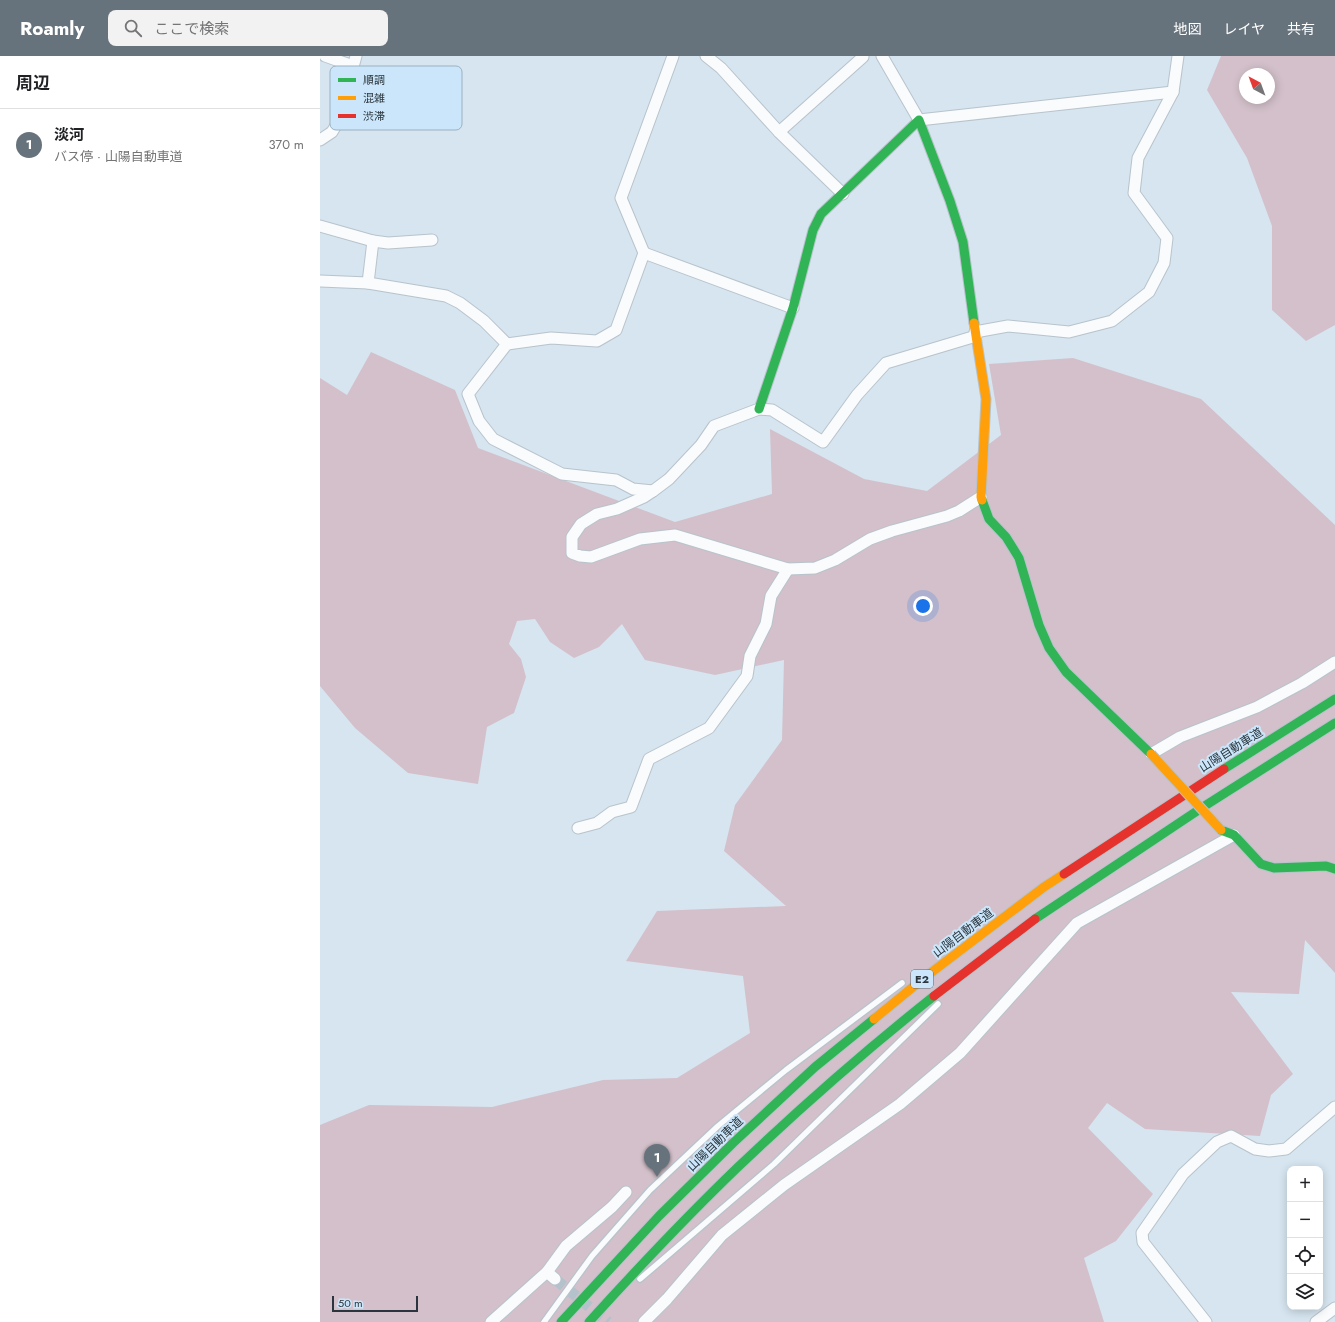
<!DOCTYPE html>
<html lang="ja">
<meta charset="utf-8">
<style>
:root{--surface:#fff;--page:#f2f2f2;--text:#202124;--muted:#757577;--line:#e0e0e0;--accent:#67737c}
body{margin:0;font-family:Jost,"Noto Sans JP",sans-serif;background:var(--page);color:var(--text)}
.controls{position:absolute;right:12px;bottom:12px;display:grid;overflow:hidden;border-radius:8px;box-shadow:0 2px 10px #0003}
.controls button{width:36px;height:36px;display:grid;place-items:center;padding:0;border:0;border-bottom:1px solid var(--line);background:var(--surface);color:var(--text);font:20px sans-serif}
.compass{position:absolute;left:919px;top:12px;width:36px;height:36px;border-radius:50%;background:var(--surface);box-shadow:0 2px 10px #0003;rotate:319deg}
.scale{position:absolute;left:12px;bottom:10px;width:86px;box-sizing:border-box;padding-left:4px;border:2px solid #2b353d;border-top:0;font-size:11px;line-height:14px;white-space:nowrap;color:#2b353d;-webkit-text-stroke:3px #cbe6fa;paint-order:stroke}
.you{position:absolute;left:603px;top:550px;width:14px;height:14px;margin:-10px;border:3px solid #fff;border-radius:50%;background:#1a73e8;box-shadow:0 0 0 6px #1a73e833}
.badge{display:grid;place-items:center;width:26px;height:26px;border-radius:50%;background:var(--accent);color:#fff;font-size:13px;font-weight:700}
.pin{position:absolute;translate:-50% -33px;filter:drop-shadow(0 1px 2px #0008)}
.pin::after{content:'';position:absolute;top:21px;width:14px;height:12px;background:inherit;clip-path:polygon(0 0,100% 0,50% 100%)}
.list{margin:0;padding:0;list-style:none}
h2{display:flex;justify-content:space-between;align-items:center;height:52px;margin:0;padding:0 16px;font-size:17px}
h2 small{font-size:13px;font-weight:400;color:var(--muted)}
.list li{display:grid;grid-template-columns:26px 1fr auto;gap:12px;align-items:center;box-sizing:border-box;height:72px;padding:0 16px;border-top:1px solid var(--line)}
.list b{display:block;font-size:15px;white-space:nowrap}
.list p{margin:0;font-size:13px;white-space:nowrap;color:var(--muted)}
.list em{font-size:13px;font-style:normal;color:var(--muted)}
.icon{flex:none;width:22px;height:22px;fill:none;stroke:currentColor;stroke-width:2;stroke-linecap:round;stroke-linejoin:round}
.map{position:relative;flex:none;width:1015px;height:1266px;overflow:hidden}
header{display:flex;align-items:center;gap:24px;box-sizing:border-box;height:56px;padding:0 20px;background:var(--accent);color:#fff}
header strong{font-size:19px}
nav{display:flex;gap:22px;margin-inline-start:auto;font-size:14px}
.search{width:280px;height:36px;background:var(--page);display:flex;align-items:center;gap:10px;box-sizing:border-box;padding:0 14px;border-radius:8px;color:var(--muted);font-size:15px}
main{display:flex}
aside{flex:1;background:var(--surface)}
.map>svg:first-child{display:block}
.forest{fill:#d3c0ca;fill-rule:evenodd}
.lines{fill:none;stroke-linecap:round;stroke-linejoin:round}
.street-tunnel{stroke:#b4c2cc;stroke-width:11;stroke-dasharray:11 5.5;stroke-linecap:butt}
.lane-casing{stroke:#b8c3cb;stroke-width:8}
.street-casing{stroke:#b8c3cb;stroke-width:13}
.fast-casing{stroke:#b8c3cb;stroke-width:11}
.slow-casing{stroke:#b8c3cb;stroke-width:11}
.jam-casing{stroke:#b8c3cb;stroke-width:11}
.lane{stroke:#f9fbfd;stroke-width:5.5}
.street{stroke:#f9fbfd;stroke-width:11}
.fast{stroke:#30b455;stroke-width:9}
.slow{stroke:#ff9f0a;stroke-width:9}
.jam{stroke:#e5322d;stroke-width:9}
.slow-bridge-casing{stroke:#b8c3cb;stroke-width:11;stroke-linecap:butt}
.slow-bridge{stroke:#ff9f0a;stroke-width:9}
.labels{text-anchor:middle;stroke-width:4;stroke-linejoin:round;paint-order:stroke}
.shield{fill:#cbe6fa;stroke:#5b6a76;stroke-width:1}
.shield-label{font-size:11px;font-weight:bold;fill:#2b353d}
.street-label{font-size:12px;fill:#2b353d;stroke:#cbe6fa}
.key{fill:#cbe6fa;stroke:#9bb1c1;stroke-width:1}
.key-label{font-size:11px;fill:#2b353d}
</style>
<header>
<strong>Roamly</strong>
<div class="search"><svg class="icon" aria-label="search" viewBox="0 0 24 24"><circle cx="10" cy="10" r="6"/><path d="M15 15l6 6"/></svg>ここで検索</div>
<nav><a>地図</a><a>レイヤ</a><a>共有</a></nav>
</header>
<main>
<aside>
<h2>周辺<small></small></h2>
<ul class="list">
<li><span class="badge">1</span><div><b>淡河</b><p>バス停 · 山陽自動車道</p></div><em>370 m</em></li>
</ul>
</aside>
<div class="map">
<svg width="1015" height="1266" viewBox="0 0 1015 1266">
<rect width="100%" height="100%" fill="#d6e5f0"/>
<g class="forest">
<path d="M 901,0 L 1015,0 L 1015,269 L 986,285 L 952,254 L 952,170 L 927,102 L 887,34 ZM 925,18 L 949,18 L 949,42 L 925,42 Z"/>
<polygon points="51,296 135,334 158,392 355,466 452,438 450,373 544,423 607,435 681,379 669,308 753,302 881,343 1015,469 1015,917 985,884 979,938 911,936 973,1018 951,1039 940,1080 825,1073 787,1047 768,1072 833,1138 796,1185 764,1202 784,1266 0,1266 0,1069 49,1049 172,1051 283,1024 357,1022 430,977 423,920 306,905 337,855 466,850 404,795 415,749 462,684 464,604 395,619 325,604 302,568 279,591 254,602 230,586 215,563 197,565 189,588 201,603 206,621 194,657 167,671 158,728 88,717 35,672 0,630 0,322 27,339"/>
</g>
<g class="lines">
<polyline class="street-tunnel" points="235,1223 288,1266"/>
<g class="lane-casing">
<g id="lane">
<polyline points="320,1223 454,1108 618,948"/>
<polyline points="224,1266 272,1200 330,1134 398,1070 466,1014 582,927"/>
</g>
</g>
<g class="street-casing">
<g id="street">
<polyline points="5,0 33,10"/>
<polyline points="353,0 301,142 324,197 296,274 277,285 231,282 187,288 148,338 159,365 173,383 242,418 296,424 313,433 333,435 324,441 297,453 277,458 261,468 252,481 252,497 260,500 271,501 320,483 355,479 468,513 495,512 515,504 550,483 572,475 627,460 639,455 661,441"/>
<polyline points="386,0 401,12 459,76 523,138"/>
<polyline points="562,0 599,64 853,36"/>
<polyline points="459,76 543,1"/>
<polyline points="0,84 12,76 18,66 36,0"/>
<polyline points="0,170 53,185 68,187 112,184"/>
<polyline points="324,197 473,252"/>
<polyline points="0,225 48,227 126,240 140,247 164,265 187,288"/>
<polyline points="48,227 53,185"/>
<polyline points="655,276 688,270 749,276 792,265 829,236 844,207 847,182 814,137 818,102 853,36 858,0"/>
<polyline points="333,435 349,423 381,389 394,370 439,353 452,354 503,386 537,339 566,307 656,280"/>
<polyline points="831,698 860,681 937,651 982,627 1015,606"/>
<polyline points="258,772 277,767 292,756 311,751 329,703 389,672 427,620 430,600 446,568 451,540 468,513"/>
<polyline points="227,1216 246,1190 292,1151 306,1136"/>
<polyline points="171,1266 227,1216 235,1223"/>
<polyline points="324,1266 347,1243 402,1179 464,1129 580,1048 640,997 757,867 914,779"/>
<polyline points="886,1266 823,1186 822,1177 863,1118 897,1086 911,1080 935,1093 949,1095 966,1093 1015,1051"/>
<polyline points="996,1266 1015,1252"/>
</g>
</g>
<g class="fast-casing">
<g id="fast">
<polyline points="439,353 473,252 493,174 501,158 599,64 630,145 643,186 654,267"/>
<polyline points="662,444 669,463 686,481 699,502 719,569 729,592 746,616 831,698"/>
<polyline points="904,713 1015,643"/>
<polyline points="901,774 914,779 941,808 954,812 1006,810 1015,813"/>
<polyline points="715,863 883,751 1015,667"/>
<polyline points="241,1266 339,1160 413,1087 495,1011 554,963"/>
<path d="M 269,1266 C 317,1213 366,1161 418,1111 C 481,1051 546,994 614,940"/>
</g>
</g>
<g class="slow-casing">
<g id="slow">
<polyline points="654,267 666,343 661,441 662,444"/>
<polyline points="554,963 604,922 724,831 744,818"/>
</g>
</g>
<g class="jam-casing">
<g id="jam">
<polyline points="744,818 904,713"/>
<polyline points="614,940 715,863"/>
</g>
</g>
<use href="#lane" class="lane"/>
<use href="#street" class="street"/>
<use href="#fast" class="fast"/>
<use href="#slow" class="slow"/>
<use href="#jam" class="jam"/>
<g class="slow-bridge-casing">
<polyline id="slow-bridge" points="831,698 901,774"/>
</g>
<use href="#slow-bridge" class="slow-bridge"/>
</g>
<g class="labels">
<rect class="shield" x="591" y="914" width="22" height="18" rx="3"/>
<g class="shield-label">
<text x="602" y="927">E2</text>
</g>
<g class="street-label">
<text transform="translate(911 694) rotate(-32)" y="4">山陽自動車道</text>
<text transform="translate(643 877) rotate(-37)" y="4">山陽自動車道</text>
<text transform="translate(395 1088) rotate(-44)" y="4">山陽自動車道</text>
</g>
</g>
<rect x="10" y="10" width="132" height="64" rx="6" class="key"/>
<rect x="18" y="22" width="18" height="4" fill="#30b455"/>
<rect x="18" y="40" width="18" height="4" fill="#ff9f0a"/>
<rect x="18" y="58" width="18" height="4" fill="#e5322d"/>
<g class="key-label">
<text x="43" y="28">順調</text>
<text x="43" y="46">混雑</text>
<text x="43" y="64">渋滞</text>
</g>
</svg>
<div class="controls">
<button>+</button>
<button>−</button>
<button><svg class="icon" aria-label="locate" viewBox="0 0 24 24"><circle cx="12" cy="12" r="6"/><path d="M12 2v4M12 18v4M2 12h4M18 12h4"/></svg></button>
<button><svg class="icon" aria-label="layers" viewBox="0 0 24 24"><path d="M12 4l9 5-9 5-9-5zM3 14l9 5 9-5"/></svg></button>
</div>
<svg class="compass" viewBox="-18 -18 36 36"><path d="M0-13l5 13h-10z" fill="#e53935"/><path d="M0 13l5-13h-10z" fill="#757577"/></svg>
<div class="scale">50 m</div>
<div class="you"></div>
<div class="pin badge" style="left:337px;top:1121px">1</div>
</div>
</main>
